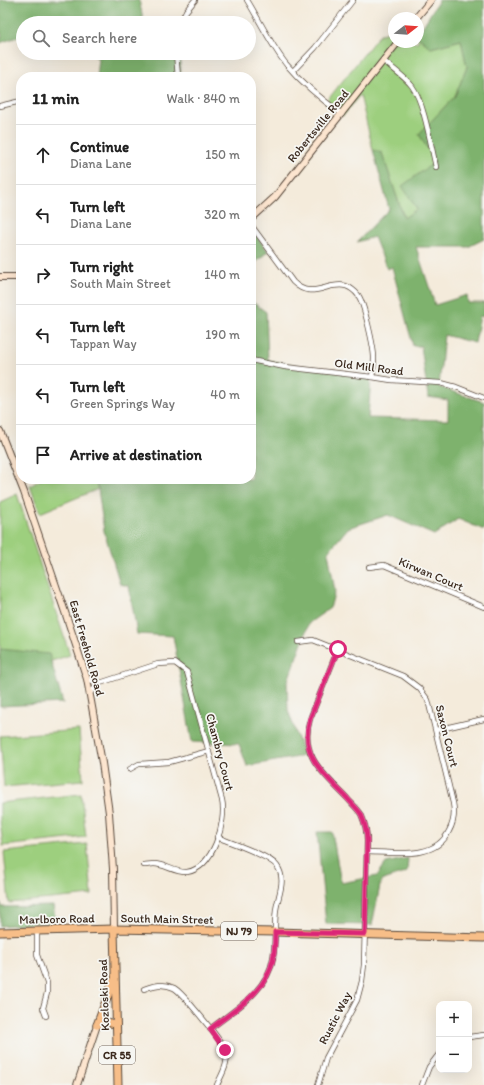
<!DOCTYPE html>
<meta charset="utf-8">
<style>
:root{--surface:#fff;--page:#f2f2f2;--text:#222;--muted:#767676;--line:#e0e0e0}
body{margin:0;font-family:Itim,sans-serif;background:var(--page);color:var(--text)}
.controls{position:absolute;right:12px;bottom:12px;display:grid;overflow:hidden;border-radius:8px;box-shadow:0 4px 16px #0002}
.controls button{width:36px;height:36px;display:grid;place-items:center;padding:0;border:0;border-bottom:1px solid var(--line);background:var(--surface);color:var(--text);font:20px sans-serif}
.compass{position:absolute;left:388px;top:12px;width:36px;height:36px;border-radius:50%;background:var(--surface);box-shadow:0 4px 16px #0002;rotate:73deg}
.stop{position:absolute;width:12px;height:12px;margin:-9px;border:3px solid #db2777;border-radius:50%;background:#fff}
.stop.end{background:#db2777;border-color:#fff;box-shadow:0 1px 4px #0008}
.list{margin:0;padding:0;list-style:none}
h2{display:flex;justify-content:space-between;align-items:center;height:52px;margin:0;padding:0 16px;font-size:17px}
h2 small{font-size:13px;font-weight:400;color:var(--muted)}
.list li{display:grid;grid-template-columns:26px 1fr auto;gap:12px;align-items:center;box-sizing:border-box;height:60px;padding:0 16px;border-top:1px solid var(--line)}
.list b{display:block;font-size:15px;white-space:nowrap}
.list p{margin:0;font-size:13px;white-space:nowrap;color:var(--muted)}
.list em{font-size:13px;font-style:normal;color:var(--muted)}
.icon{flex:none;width:22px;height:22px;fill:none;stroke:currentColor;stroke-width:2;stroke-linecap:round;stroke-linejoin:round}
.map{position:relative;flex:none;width:484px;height:1085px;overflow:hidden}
.search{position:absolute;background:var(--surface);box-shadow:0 4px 16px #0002;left:16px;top:16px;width:240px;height:44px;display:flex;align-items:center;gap:10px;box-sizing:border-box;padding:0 14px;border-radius:22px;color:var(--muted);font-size:15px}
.panel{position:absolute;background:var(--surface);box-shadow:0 4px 16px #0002;left:16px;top:72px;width:240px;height:412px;border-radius:16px}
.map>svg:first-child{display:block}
.green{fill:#9dcf7e;stroke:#6c7c4e}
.forest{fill:#7eb26d;stroke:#5c6e46}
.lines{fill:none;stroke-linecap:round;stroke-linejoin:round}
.street-casing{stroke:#57473a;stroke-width:6}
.secondary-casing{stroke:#57473a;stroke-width:8}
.primary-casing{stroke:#57473a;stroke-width:9}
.street{stroke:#fff;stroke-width:4.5}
.secondary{stroke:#fce5cf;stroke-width:6}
.primary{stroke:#f7be88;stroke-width:7}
.route{stroke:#db2777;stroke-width:5}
.labels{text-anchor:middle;stroke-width:3.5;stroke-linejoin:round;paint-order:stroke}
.shield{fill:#f6f6f2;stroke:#73675e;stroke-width:1}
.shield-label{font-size:11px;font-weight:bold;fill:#3b2a1e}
.street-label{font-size:12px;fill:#3b2a1e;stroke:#f6f6f2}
</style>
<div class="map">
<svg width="484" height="1085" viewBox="0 0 484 1085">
<rect width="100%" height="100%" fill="#f6f6f2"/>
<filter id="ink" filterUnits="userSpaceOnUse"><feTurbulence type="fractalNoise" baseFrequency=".025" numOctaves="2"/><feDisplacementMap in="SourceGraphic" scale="8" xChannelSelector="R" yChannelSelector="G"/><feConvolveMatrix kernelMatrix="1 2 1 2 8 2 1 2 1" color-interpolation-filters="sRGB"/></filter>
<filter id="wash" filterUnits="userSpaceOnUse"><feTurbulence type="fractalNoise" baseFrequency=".012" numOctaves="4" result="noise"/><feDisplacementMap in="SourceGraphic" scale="16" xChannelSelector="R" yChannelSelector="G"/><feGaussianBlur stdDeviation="0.9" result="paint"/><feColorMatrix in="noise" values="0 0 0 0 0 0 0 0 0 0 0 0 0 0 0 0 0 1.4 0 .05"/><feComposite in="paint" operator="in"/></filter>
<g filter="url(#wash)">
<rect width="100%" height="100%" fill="#f4ebdb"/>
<g class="green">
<polygon points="394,31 394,42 418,42 418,37 431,48 461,40 467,67 455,96 419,134 435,162 417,209 404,218 382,153 373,150 360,95 343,116 325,103 380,34"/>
<polygon points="42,479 94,479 98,489 40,513 30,486"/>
<polygon points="17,494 70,655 0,678 0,502"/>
<polygon points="79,730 83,780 4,787 0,736"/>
<polygon points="81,794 86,837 3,846 0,819 0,803"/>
<polygon points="87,844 92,895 9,903 4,852"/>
</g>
<g class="forest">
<polygon points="0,0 139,0 144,23 64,23 63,22 59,23 23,23 23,35 0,43 0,38 2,37 0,30"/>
<polygon points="439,0 484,0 484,239 468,247 416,247 435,305 467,295 468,303 483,303 484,302 484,317 480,316 475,343 444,335 439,387 484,402 484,530 458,519 434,535 388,515 348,528 328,552 335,591 330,608 309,623 287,683 288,710 304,756 247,766 239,744 192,742 173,636 137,634 129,586 120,584 104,531 98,489 94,479 251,479 251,301 266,312 268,360 371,378 368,418 448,420 448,400 428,397 421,346 413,346 392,267 387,269 374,237 357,242 389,209 373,150 382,153 404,218 417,209 402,186 435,162 419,134 455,96 467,67 461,40 431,48 418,37 418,34"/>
<polygon points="90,53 180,53 181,77 97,77 99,59"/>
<polygon points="251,229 268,251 251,267"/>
<polygon points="0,649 49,654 63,703 0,706"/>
<polygon points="317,832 332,832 341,883 377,876 386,863 408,858 407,872 381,881 372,925 326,924"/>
<polygon points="0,900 2,907 53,906 56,922 0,926"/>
</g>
</g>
<g filter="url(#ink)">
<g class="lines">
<g class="street-casing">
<g id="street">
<path d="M 247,0 C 260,21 271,45 286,64 C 302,83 321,99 342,114"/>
<polyline points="180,23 186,11 195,0"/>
<polyline points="176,53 178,77"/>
<path d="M 384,61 C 393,69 405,77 412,86 C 424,102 431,146 436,167"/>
<polyline points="293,71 315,48 353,0"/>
<polyline points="41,77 47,77"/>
<polyline points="0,106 21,101"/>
<path d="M 251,225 L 293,282 C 312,301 327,281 346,286 C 351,288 355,291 358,295 C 364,302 374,348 374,358 C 374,364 373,371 372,377"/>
<polyline points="251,360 285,367 372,377 391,380 441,383 456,387 484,398"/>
<polyline points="369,567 384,565 484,607"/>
<path d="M 298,642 L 313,640 L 403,676 L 419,688 L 428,700 L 453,803 C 455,813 454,822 449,831 C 435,861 395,852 367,852"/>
<polyline points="87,679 100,683"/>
<path d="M 89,694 L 100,683 L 158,664 L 175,663 L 187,672 L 222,800 C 227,822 213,868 187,872 C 175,873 165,864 154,864 C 151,864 147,865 144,865"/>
<polyline points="436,730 484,719"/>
<polyline points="130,769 139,764 169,762 209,751"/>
<polyline points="37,931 37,955 47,983 47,993 43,1008 46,1016"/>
<path d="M 144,989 C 154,985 163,983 174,988 C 182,992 221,1040 225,1050 C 230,1062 222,1074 217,1085"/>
<path d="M 210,1029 C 234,1010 268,991 273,958 C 276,942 274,926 276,910 C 278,895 287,880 277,866 C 269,855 231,843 217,837"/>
<polyline points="469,1037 484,1035"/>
<path d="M 318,1085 L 326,1058 L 357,1000 L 362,981 L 364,965 L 367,841 C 367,832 365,823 361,814 C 357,808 351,803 347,798 C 324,774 299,756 310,719 L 338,649"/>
<polyline points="422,1085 429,1067 439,1054"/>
</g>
</g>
<g class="secondary-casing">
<g id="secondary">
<polyline points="416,18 431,0"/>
<polyline points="251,219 275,197 398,42"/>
<polyline points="0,277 21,277"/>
<polyline points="0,431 24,492 67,618 87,679 102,763 109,813 113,869 114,929"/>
<polyline points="77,1085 97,1025"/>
</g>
</g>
<g class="primary-casing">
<g id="primary">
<polyline points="114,929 118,1085"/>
<polyline points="0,932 114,929 275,932 484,938"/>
<polyline points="97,1025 110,990 112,982"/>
<polyline points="97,1025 105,1022 116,1024"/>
</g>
</g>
<use href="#street" class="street"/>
<use href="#secondary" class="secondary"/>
<use href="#primary" class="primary"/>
</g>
</g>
<g class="lines" filter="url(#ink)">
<path class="route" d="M 225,1050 L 210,1029 C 234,1010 267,992 273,959 C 275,950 275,941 275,932 L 365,934 L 367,841 C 367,831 365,823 361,814 C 357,808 351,803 347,798 C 324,774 299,756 310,719 L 338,649"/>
</g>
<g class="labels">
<g class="shield">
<rect x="221" y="922" width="36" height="18" rx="3"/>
<rect x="99" y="1046" width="36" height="18" rx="3"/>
</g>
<g class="shield-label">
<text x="239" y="935">NJ 79</text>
<text x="117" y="1059">CR 55</text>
</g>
<g class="street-label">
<text transform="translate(318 126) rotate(-51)" y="4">Robertsville Road</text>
<text transform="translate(369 367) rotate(7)" y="4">Old Mill Road</text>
<text transform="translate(431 574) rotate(23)" y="4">Kirwan Court</text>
<text transform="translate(87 648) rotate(74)" y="4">East Freehold Road</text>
<text transform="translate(447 736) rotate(76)" y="4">Saxon Court</text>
<text transform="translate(220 752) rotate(75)" y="4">Chambry Court</text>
<text transform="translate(57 919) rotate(-1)" y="4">Marlboro Road</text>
<text transform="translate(167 919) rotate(1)" y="4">South Main Street</text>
<text transform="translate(104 995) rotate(-92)" y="4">Kozloski Road</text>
<text transform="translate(335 1018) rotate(-63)" y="4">Rustic Way</text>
</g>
</g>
</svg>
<div class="controls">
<button>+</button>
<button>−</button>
</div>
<svg class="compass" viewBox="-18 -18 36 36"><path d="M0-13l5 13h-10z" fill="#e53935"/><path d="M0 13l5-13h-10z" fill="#767676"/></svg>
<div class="stop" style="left:338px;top:649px"></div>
<div class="stop end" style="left:225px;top:1050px"></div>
<div class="search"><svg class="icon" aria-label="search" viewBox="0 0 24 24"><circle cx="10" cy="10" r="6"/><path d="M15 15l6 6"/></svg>Search here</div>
<section class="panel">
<h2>11 min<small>Walk · 840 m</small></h2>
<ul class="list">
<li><svg class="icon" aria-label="ahead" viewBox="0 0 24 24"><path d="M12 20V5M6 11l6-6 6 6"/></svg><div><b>Continue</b><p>Diana Lane</p></div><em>150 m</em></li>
<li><svg class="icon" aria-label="left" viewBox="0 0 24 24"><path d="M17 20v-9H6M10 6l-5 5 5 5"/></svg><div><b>Turn left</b><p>Diana Lane</p></div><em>320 m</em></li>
<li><svg class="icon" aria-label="right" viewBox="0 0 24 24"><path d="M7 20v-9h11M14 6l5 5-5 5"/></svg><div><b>Turn right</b><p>South Main Street</p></div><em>140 m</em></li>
<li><svg class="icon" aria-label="left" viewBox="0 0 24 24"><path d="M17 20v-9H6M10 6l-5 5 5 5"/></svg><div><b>Turn left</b><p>Tappan Way</p></div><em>190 m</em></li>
<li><svg class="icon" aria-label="left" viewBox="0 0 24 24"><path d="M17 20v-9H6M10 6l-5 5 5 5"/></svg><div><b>Turn left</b><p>Green Springs Way</p></div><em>40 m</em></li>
<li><svg class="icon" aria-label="arrive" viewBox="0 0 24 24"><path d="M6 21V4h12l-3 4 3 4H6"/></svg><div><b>Arrive at destination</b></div></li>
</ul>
</section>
</div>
